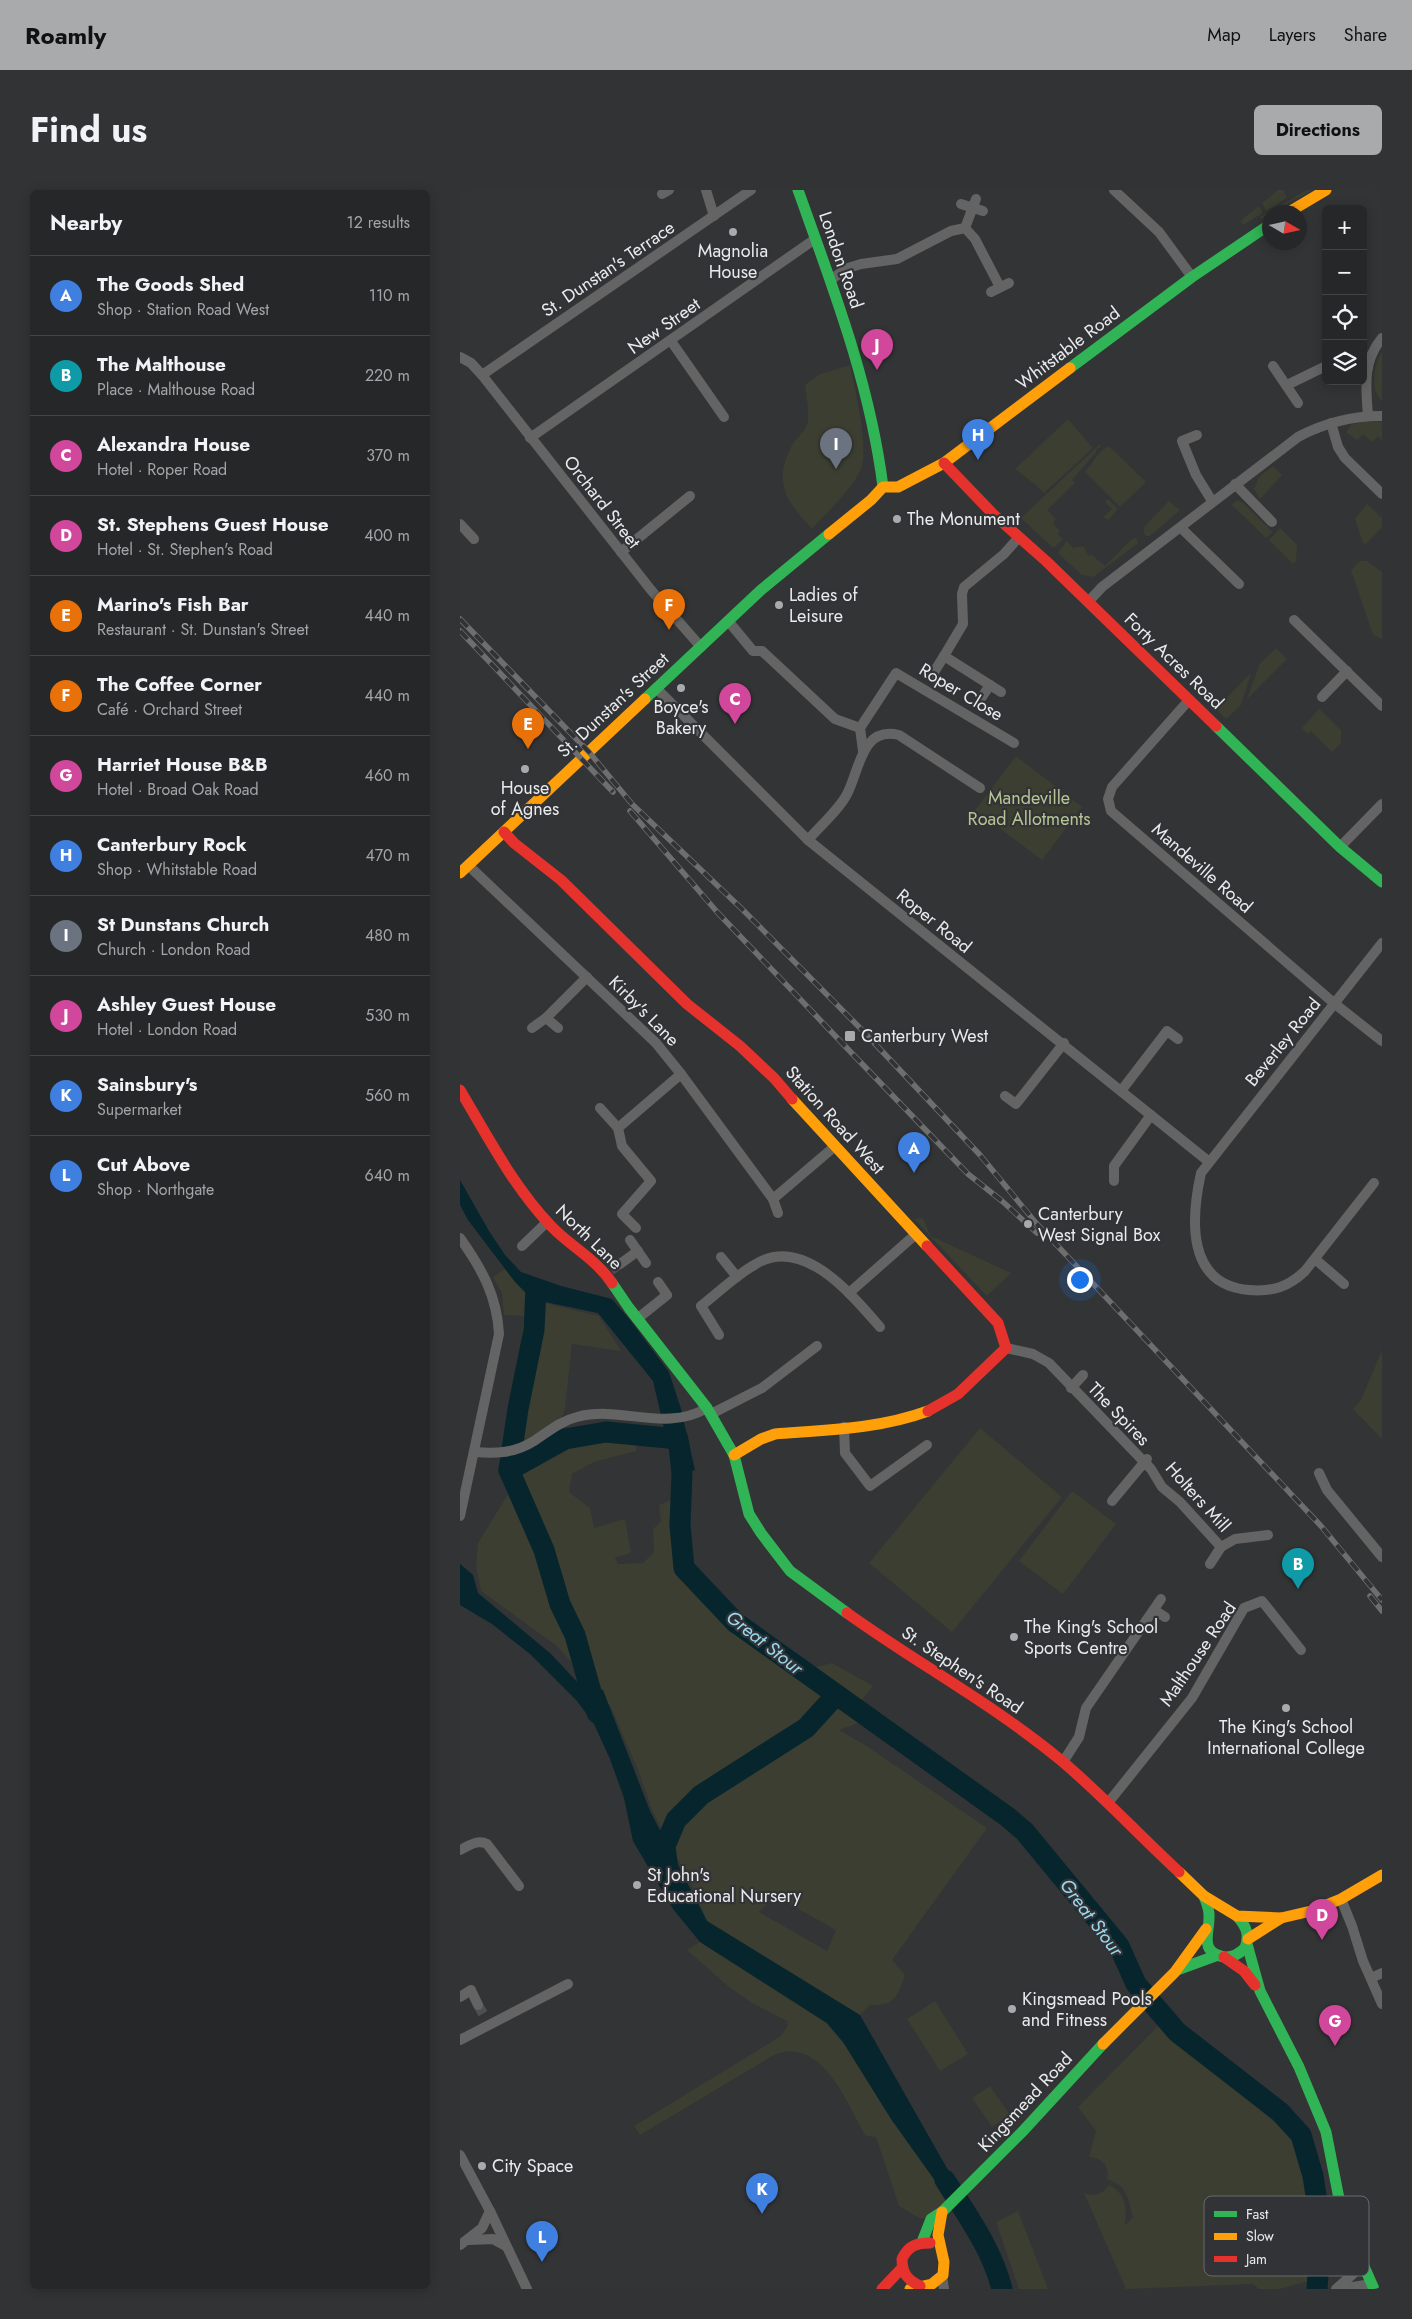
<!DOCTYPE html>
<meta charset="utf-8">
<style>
:root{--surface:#262728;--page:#323334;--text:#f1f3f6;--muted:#a4a5a8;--line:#424445;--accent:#a9aaac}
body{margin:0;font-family:Jost,sans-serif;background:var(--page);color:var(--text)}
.controls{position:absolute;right:15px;top:15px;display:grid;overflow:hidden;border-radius:8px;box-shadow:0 2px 12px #0003}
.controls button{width:45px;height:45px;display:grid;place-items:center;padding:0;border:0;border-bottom:1px solid var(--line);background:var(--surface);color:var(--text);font:25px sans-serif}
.compass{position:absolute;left:802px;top:15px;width:45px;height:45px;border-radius:50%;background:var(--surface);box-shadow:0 2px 12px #0003;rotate:99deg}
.you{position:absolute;left:619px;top:1089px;width:18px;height:18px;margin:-12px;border:4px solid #fff;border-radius:50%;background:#1a73e8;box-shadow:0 0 0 8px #1a73e833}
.badge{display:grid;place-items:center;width:32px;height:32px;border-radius:50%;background:var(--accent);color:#fff;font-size:16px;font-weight:700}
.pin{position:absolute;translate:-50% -41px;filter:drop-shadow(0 1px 2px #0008)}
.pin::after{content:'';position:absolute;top:26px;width:18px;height:15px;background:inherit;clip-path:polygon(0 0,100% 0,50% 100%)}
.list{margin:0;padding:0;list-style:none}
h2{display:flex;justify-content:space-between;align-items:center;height:65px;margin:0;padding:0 20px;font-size:21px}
h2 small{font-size:16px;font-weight:400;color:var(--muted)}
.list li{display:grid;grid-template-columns:32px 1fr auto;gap:15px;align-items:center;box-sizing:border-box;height:80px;padding:0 20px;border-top:1px solid var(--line)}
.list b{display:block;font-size:19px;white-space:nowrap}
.list p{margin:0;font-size:16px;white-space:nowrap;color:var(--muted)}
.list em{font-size:16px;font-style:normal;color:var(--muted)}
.icon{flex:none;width:28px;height:28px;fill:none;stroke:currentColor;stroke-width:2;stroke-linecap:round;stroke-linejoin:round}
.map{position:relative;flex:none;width:922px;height:2099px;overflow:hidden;border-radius:8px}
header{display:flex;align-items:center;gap:30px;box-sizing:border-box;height:70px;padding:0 25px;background:var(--accent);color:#111}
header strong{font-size:24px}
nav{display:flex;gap:28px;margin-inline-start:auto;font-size:18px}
.intro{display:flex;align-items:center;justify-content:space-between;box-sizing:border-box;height:120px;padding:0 30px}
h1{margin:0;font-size:35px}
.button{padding:12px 22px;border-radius:8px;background:var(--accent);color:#111;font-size:18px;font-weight:700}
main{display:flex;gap:30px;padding:0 30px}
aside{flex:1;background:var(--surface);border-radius:8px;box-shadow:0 2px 12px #0003}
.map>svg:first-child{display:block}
.green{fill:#3b3e31;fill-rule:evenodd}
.water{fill:#07252d}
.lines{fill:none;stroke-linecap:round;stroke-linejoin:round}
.river{stroke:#07252d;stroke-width:21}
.street-tunnel{stroke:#4e4f50;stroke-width:10;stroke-dasharray:10 5;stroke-linecap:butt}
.street{stroke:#646465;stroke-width:10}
.fast{stroke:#30b455;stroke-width:11}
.slow{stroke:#ff9f0a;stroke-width:11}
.jam{stroke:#e5322d;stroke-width:11}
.rail-casing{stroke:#6e6e6e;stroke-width:5.5}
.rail{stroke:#323336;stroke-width:4;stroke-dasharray:11;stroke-linecap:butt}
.poi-dot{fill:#a9aaac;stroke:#323336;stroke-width:2}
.labels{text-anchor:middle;stroke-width:4.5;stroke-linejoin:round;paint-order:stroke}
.poi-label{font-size:18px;fill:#e9eaec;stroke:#323336;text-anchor:start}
.street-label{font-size:18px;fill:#e9eaec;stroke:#323336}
.park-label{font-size:18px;fill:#b7c592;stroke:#323336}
.water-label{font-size:19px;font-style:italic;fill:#99d8ed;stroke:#323336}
.key{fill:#323336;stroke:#696a6d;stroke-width:1}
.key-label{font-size:14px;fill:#e9eaec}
</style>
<header>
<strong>Roamly</strong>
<nav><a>Map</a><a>Layers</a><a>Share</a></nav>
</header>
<div class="intro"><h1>Find us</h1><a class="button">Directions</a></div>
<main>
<aside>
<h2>Nearby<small>12 results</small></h2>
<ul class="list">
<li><span class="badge" style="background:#3f7fe0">A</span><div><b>The Goods Shed</b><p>Shop · Station Road West</p></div><em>110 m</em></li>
<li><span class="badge" style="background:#0f9aa8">B</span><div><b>The Malthouse</b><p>Place · Malthouse Road</p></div><em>220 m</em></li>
<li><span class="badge" style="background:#d1479c">C</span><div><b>Alexandra House</b><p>Hotel · Roper Road</p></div><em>370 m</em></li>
<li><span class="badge" style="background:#d1479c">D</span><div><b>St. Stephens Guest House</b><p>Hotel · St. Stephen's Road</p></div><em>400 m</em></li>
<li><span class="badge" style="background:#e8710a">E</span><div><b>Marino's Fish Bar</b><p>Restaurant · St. Dunstan's Street</p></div><em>440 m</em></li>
<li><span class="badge" style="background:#e8710a">F</span><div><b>The Coffee Corner</b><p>Café · Orchard Street</p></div><em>440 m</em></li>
<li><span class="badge" style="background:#d1479c">G</span><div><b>Harriet House B&amp;B</b><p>Hotel · Broad Oak Road</p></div><em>460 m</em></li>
<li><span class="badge" style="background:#3f7fe0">H</span><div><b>Canterbury Rock</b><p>Shop · Whitstable Road</p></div><em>470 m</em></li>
<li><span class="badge" style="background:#6b7280">I</span><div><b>St Dunstans Church</b><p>Church · London Road</p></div><em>480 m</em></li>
<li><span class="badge" style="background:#d1479c">J</span><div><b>Ashley Guest House</b><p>Hotel · London Road</p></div><em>530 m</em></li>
<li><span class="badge" style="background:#3f7fe0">K</span><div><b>Sainsbury's</b><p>Supermarket</p></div><em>560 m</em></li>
<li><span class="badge" style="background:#3f7fe0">L</span><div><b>Cut Above</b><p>Shop · Northgate</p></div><em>640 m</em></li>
</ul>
</aside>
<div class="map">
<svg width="922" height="2099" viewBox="0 0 922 2099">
<rect width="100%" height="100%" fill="#333435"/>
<g class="green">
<polygon points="818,0 823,0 827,8 806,21 802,13"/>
<polygon points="847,0 852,0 801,29 800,27"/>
<polygon points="799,16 803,23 783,35 780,31"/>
<path d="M 922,162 L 922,211 C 909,200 914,174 922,162 Z"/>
<path d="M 390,175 C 395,200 408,251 402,275 C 397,296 366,322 352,339 C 328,313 313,295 330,259 C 334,250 344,243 347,234 C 350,227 346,203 345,195 L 360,184 Z"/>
<polygon points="608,229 633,258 584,303 577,296 555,279"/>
<polygon points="903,232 922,232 922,250 918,246 912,252 903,244 897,250 886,242 891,235"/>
<polygon points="640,254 641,256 636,260 637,261 612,290 615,293 587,320 596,329 593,333 600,341 597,344 603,349 595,357 592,357 561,328"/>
<polygon points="649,256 686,292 660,317 625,282 641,261"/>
<polygon points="813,276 822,285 800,309 794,299 799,287"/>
<polygon points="648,309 658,319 648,330 643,327 652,319 645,312"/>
<polygon points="777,310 783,313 813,342 806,348 772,315"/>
<polygon points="709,311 720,320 690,346 686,346 684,343 684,337"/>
<polygon points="907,314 922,328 922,337 906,354 903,353 895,329"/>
<polygon points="820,338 837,355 836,371 833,374 809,350"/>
<polygon points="676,348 678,353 633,387 622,385 599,364 599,361 607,351 613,358 623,356 629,366 631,364 645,376 672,349"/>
<polygon points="900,371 907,371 922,382 922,449 913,445 891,380"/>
<polygon points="816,458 827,469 787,509 800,473"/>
<polygon points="791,483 781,515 766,529 756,519"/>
<polygon points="859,519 881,540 881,553 872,562 851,541 848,544 842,538"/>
<polygon points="556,566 622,617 582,670 515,620"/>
<polygon points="463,1028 471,1046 551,1083 527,1106 454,1029"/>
<polygon points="45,1079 68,1105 92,1115 139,1126 161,1161 112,1154 105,1219 101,1229 48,1261 64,1126 44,1125 42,1103 33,1087"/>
<polygon points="922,1160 922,1249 893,1219 901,1210"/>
<polygon points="520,1238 602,1307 492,1442 409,1373"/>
<path d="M 146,1245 L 177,1248 L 176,1261 L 134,1272 L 112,1284 L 109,1302 L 130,1318 L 134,1338 L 165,1329 L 171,1363 L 155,1368 L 158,1374 L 183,1373 L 194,1362 L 193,1339 L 201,1331 L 199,1315 L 217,1307 L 215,1345 L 221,1381 L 270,1442 L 316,1464 L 334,1482 L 372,1473 L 413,1496 L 391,1523 L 402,1532 L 379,1540 L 405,1555 L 527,1638 L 432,1770 L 445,1785 C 438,1806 435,1816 410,1815 L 400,1825 L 325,1784 L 247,1731 L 232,1696 L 193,1622 L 178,1580 L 151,1517 L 97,1456 L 21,1401 L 16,1377 L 18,1353 L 64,1278 L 94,1259 L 116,1250 ZM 315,1706 L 376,1740 L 367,1761 L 299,1722 Z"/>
<polygon points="612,1301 656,1334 603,1404 559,1371"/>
<path d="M 240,1752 L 366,1833 L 385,1855 L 432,1930 L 491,2013 L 471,2029 L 459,2028 L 439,2016 L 416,1947 L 406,1946 C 387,1914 362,1845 314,1865 L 180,1945 L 174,1936 L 321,1846 L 328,1835 L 327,1831 L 292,1813 L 269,1797 L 227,1760 Z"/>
<polygon points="475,1811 508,1864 480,1881 447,1829"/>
<path d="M 698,1836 L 731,1861 L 827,1943 L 841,1963 L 851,2006 L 853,2090 L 819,2099 L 799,2099 L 793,2094 L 666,2099 L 624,2003 C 634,2007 643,2004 649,1995 C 666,2003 667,2017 665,2035 L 673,2027 C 666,2007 671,1999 647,1989 C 650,1976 642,1968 629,1967 L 636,1941 L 618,1917 Z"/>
<polygon points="530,1896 550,1925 532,1937 512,1908"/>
<polygon points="558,2021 588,2099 559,2099 536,2032"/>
</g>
<g class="water">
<polygon points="0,990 29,1041 45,1065 61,1082 101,1096 152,1109 170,1130 209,1182 221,1219 235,1280 215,1285 193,1191 138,1123 85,1112 68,1105 55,1092 8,1030 0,1015"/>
<polygon points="0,1374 13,1385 18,1403 91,1464 120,1495 143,1500 190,1621 247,1731 400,1825 501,2003 491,2013 431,1929 383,1852 367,1833 240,1752 213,1719 173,1651 164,1608 150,1569 134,1534 117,1511 70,1464 32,1434 0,1415"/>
</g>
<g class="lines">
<g class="river">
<polyline points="76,1099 74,1140 58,1219 49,1280 84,1360 100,1414 115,1445 137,1523"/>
<polyline points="219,1255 222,1283 220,1335 224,1378 275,1432 549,1628 565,1642 659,1756 676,1794 717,1842 820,1922 841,1945 853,1986 859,2025 860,2057 857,2099"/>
<polyline points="49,1280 105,1249 146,1242 218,1249"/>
<polyline points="208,1681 205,1656 216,1630 241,1605 346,1538 376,1505"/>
<path d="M 485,1990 C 507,2025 532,2059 542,2099"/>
</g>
<g class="street-tunnel">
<polyline points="151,1080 160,1074"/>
<polyline points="18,1815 25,1827"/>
</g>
<g class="street">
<polyline points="246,0 254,26"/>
<polyline points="654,0 699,42 732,87"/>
<polyline points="202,4 209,0"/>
<polyline points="501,14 523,21"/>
<polyline points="505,38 516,9"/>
<polyline points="370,90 388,78 401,74 437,69 491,41 505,38 515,49 540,97"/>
<polyline points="531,102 549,93"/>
<polyline points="211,151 264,227"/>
<polyline points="0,167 11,173 22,185 191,400 241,457"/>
<polyline points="813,176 838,213"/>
<polyline points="22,185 291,0"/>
<polyline points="827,195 866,176"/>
<path d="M 908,226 C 906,197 902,172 922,148"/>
<polyline points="871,233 878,257 885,268 922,304"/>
<polyline points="737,245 722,251 736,285 752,311"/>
<polyline points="70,248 355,49"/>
<polyline points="775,294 812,332"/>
<polyline points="0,334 14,349"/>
<polyline points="721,338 779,394"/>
<polyline points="161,362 230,306"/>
<path d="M 628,412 L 642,397 L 838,247 C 864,233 892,226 922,226"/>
<polyline points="834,430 922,516"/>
<polyline points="269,432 293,461 302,461 375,529 400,538"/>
<polyline points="471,487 484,466"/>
<polyline points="196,498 348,650 748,971"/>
<polyline points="541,502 484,466 503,434 502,404 504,397 544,364 559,347"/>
<polyline points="522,507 530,495"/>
<polyline points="862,507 887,481"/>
<polyline points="729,510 652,597 648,609 651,621 875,814 922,851"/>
<polyline points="403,561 400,538 436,483 554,553"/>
<path d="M 348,650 C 360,636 381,618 388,602 C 400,578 402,536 439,545 L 520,598"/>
<polyline points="880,657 922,614"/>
<polyline points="9,676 196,853 221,884 313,1009 318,1023"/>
<polyline points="86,828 98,838"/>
<polyline points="72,838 86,828 127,787"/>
<polyline points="661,901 707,841 718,849"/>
<polyline points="545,906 556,914 604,853"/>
<polyline points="140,918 158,938"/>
<polyline points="654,991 654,976 691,925"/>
<path d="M 914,993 L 845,1081 C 828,1097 813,1102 789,1100 C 726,1095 731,1028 741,983 L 922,753"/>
<polyline points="313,1009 374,957"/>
<polyline points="176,1038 162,1024 191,991 162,956 158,938 221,884"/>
<path d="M 0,1048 C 22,1079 37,1106 39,1144 L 0,1326"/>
<polyline points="170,1050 186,1073"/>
<polyline points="62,1056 87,1032"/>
<polyline points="261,1067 277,1087"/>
<polyline points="855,1069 884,1094"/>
<polyline points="160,1074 178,1061"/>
<polyline points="389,1103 456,1044"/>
<polyline points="177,1129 207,1105 198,1092"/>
<path d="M 259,1145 L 241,1116 C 259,1102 276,1085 296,1074 C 343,1045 392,1105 420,1137"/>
<polyline points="546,1158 573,1164 589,1173 691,1279 702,1297 720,1312 761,1357 750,1374"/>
<polyline points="611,1198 623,1185"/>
<polyline points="251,1224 302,1198 357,1156"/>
<polyline points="384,1237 385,1263 410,1296 467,1255"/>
<path d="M 15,1262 C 36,1264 55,1263 74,1251 C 88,1242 100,1231 117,1227 C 162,1215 204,1243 247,1218"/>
<polyline points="859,1283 867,1300 922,1367"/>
<polyline points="652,1311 687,1269"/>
<polyline points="761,1357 775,1349 808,1345"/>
<polyline points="694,1420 705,1427"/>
<polyline points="603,1572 619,1547 626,1518 701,1409"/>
<polyline points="648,1613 732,1508 784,1418 802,1411 841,1460"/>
<path d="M 0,1660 C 9,1656 17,1649 27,1654 L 59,1696"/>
<polyline points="881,1709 892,1736 903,1771 922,1814"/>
<polyline points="911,1788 922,1783"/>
<polyline points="0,1807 11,1800 18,1815"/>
<polyline points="0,1850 108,1794"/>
<polyline points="0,1965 30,2021 67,2099"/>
<polyline points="9,2050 33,2049 46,2056"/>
<polyline points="0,2055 22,2038 30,2021"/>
<polyline points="482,2086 484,2099"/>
<polyline points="876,2099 893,2084 901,2072"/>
<polyline points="881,2099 911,2094"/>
</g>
<g class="fast">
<path d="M 338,0 C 373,98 410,193 423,297"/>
<polyline points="610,178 732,87 809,35"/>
<polyline points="185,509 301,400 369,344"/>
<polyline points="756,536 880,657 922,692"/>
<polyline points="152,1093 169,1118 247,1218 274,1265 289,1324 301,1343 330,1381 387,1423"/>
<path d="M 744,1706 C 746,1712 749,1718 749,1725 C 750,1742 738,1762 764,1767 C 773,1768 779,1764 785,1758 C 790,1744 786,1736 777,1726"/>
<polyline points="787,1754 800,1801 839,1877 866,1942 883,2029 914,2099"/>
<polyline points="717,1780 758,1765"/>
<polyline points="462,2052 471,2029 482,2022 563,1941 643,1854"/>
</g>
<g class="slow">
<polyline points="829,22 866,0"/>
<polyline points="369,344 411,310 423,297 438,297 484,273 610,178"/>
<polyline points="0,683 185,509"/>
<polyline points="332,909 467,1056"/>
<path d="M 274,1265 L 301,1249 L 315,1244 C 367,1240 419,1239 468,1221"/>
<polyline points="719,1682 744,1706 777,1726 821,1728"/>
<polyline points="788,1749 821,1728 851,1721 881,1709 922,1685"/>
<polyline points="643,1854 715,1782 746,1739"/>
<polyline points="450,2099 472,2094 483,2085 484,2072 478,2045 482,2022"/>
</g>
<g class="jam">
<polyline points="484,273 533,324 586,371 756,536"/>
<polyline points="44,642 54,653 101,690 227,814 280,856 314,888 332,909"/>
<path d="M 0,900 C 28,947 53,996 91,1036 C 111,1057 134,1067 152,1093"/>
<polyline points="467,1056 538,1133 546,1158 498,1204 468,1221"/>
<path d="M 387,1423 C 458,1474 536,1516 603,1572 C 643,1606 680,1646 719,1682"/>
<polyline points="764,1767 784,1781 795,1795"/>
<path d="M 460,2096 C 448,2090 442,2084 442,2069 C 448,2056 456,2053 470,2053"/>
<polyline points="422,2099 442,2078"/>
</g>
<g class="rail-casing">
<g id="rail">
<polyline points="0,429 129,562 172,614 282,719 402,840 520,965 576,1033 861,1336 922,1410"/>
<polyline points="0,441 153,602"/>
<polyline points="170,621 258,723 382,853 508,984 542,1011 577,1043"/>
<polyline points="910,1406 922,1421"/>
</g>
</g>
<use href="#rail" class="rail"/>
</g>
<g class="poi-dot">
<circle cx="273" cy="42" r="5"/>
<circle cx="437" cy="329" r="5"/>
<circle cx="319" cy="415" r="5"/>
<circle cx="221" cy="498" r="5"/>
<circle cx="65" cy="579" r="5"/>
<rect x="384" y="840" width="12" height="12" rx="2.5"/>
<circle cx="568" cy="1034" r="5"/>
<circle cx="554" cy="1447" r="5"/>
<circle cx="826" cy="1518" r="5"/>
<circle cx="177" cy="1695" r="5"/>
<circle cx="552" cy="1819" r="5"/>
<circle cx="22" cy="1976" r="5"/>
</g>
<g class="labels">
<g class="poi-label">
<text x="273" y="67" text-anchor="middle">Magnolia<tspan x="273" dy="21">House</tspan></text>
<text x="447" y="335">The Monument</text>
<text x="329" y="411">Ladies of<tspan x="329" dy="21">Leisure</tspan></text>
<text x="221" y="523" text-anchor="middle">Boyce's<tspan x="221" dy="21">Bakery</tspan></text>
<text x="65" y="604" text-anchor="middle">House<tspan x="65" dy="21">of Agnes</tspan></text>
<text x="401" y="852">Canterbury West</text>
<text x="578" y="1030">Canterbury<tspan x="578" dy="21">West Signal Box</tspan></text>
<text x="564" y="1443">The King's School<tspan x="564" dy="21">Sports Centre</tspan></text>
<text x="826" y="1543" text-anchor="middle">The King's School<tspan x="826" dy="21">International College</tspan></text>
<text x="187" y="1691">St John's<tspan x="187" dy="21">Educational Nursery</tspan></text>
<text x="562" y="1815">Kingsmead Pools<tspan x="562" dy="21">and Fitness</tspan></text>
<text x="32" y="1982">City Space</text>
</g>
<g class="street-label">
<text transform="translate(381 70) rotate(71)" y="6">London Road</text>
<text transform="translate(148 79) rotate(-34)" y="6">St. Dunstan's Terrace</text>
<text transform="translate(204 136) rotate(-35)" y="6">New Street</text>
<text transform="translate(608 158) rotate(-37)" y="6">Whitstable Road</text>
<text transform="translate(142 312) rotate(52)" y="6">Orchard Street</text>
<text transform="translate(714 471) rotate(44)" y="6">Forty Acres Road</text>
<text transform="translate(501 502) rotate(31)" y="6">Roper Close</text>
<text transform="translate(153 515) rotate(-43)" y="6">St. Dunstan's Street</text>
<text transform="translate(742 678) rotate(41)" y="6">Mandeville Road</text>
<text transform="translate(474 731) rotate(39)" y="6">Roper Road</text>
<text transform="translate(184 821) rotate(45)" y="6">Kirby's Lane</text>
<text transform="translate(823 852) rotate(-51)" y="6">Beverley Road</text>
<text transform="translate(375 930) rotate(48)" y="6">Station Road West</text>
<text transform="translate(129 1047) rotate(44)" y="6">North Lane</text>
<text transform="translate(659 1224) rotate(46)" y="6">The Spires</text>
<text transform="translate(738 1307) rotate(48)" y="6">Holters Mill</text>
<text transform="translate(738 1464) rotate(-56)" y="6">Malthouse Road</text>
<text transform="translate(502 1480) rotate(34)" y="6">St. Stephen's Road</text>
<text transform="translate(565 1912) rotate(-47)" y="6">Kingsmead Road</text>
</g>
<g class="park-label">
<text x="569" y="614">Mandeville<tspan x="569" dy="21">Road Allotments</tspan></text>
</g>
<g class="water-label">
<text transform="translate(305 1452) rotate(38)" y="7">Great Stour</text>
<text transform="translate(632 1727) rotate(53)" y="7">Great Stour</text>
</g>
</g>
<rect x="744" y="2006" width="165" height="80" rx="8" class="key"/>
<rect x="754" y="2021" width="23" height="6" fill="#30b455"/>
<rect x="754" y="2043" width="23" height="7" fill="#ff9f0a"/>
<rect x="754" y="2066" width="23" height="6" fill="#e5322d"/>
<g class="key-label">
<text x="786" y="2029">Fast</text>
<text x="786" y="2051">Slow</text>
<text x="786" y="2074">Jam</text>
</g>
</svg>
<div class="controls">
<button>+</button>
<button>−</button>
<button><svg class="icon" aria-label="locate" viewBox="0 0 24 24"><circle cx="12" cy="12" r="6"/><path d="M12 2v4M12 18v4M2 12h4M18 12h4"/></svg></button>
<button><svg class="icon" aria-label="layers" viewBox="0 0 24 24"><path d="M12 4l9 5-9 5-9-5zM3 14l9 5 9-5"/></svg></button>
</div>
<svg class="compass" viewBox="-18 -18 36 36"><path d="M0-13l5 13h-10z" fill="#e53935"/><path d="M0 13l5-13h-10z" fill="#a4a5a8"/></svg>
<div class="you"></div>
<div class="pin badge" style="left:454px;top:983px;background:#3f7fe0">A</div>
<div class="pin badge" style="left:838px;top:1399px;background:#0f9aa8">B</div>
<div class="pin badge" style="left:275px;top:534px;background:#d1479c">C</div>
<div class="pin badge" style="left:862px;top:1750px;background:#d1479c">D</div>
<div class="pin badge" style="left:68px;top:559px;background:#e8710a">E</div>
<div class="pin badge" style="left:209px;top:440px;background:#e8710a">F</div>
<div class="pin badge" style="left:875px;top:1856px;background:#d1479c">G</div>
<div class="pin badge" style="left:518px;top:270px;background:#3f7fe0">H</div>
<div class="pin badge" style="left:376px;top:279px;background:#6b7280">I</div>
<div class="pin badge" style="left:417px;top:180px;background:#d1479c">J</div>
<div class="pin badge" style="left:302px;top:2024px;background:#3f7fe0">K</div>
<div class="pin badge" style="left:82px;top:2072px;background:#3f7fe0">L</div>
</div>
</main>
